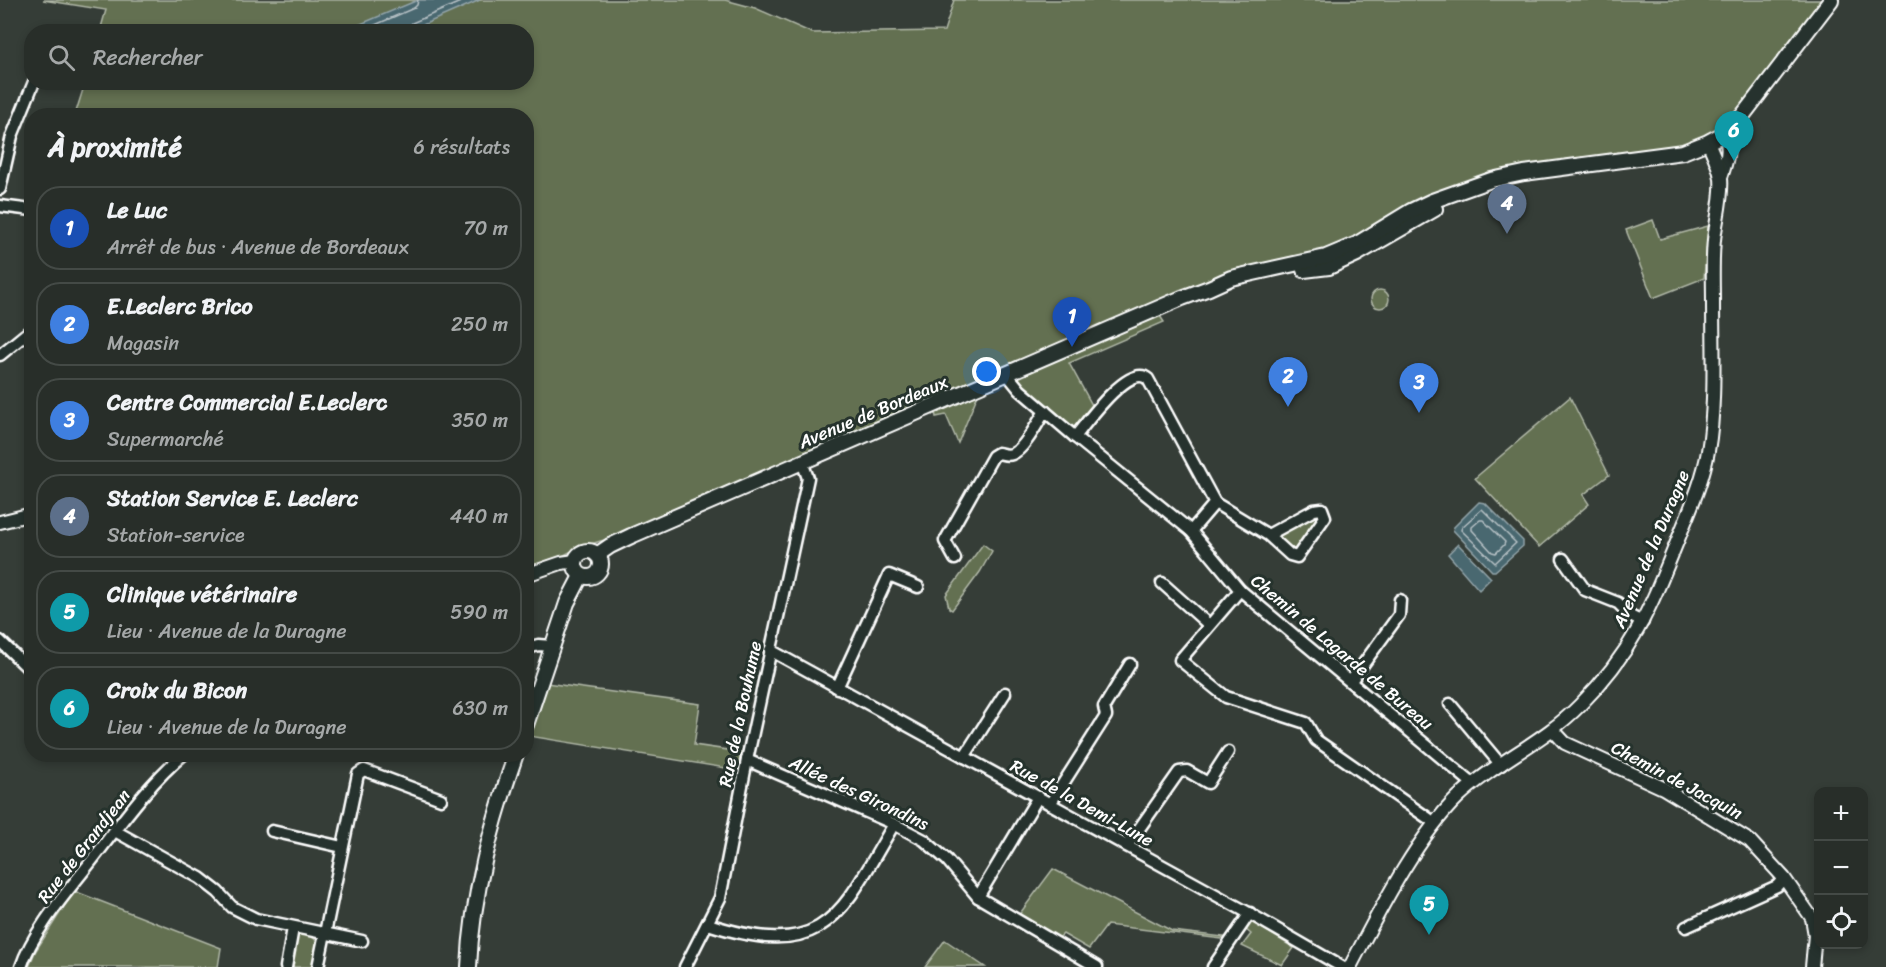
<!DOCTYPE html>
<html lang="fr">
<meta charset="utf-8">
<style>
:root{--surface:#282e29;--page:#303631;--text:#f1f3f6;--muted:#a5a8a8;--line:#444a46;--accent:#95b2f1}
body{margin:0;font-family:Sriracha,sans-serif;background:var(--page);color:var(--text)}
.controls{position:absolute;right:18px;bottom:18px;display:grid;overflow:hidden;border-radius:12px;box-shadow:0 3px 9px #0003}
.controls button{width:54px;height:54px;display:grid;place-items:center;padding:0;border:0;border-bottom:2px solid var(--line);background:var(--surface);color:var(--text);font:30px sans-serif}
.you{position:absolute;left:987px;top:372px;width:21px;height:21px;margin:-15px;border:4px solid #fff;border-radius:50%;background:#1a73e8;box-shadow:0 0 0 9px #1a73e833}
.badge{display:grid;place-items:center;width:39px;height:39px;border-radius:50%;background:var(--accent);color:#fff;font-size:20px;font-weight:700}
.pin{position:absolute;translate:-50% -50px;filter:drop-shadow(0 2px 3px #0008)}
.pin::after{content:'';position:absolute;top:32px;width:21px;height:18px;background:inherit;clip-path:polygon(0 0,100% 0,50% 100%)}
.list{margin:0;padding:0;list-style:none}
h2{display:flex;justify-content:space-between;align-items:center;height:78px;margin:0;padding:0 24px;font-size:26px}
h2 small{font-size:20px;font-weight:400;color:var(--muted)}
.list li{display:grid;grid-template-columns:39px 1fr auto;gap:18px;align-items:center;box-sizing:border-box;height:84px;margin:0 12px 12px;padding:0 12px;border:2px solid var(--line);border-radius:24px}
.list b{display:block;font-size:22px;white-space:nowrap}
.list p{margin:0;font-size:20px;white-space:nowrap;color:var(--muted)}
.list em{font-size:20px;font-style:normal;color:var(--muted)}
.icon{flex:none;width:33px;height:33px;fill:none;stroke:currentColor;stroke-width:2;stroke-linecap:round;stroke-linejoin:round}
.map{position:relative;flex:none;width:1886px;height:967px;overflow:hidden}
.search{position:absolute;background:var(--surface);box-shadow:0 3px 9px #0003;left:24px;top:24px;width:510px;height:66px;display:flex;align-items:center;gap:15px;box-sizing:border-box;padding:0 21px;border-radius:24px;color:var(--muted);font-size:22px}
.panel{position:absolute;background:var(--surface);box-shadow:0 3px 9px #0003;left:24px;top:108px;width:510px;height:654px;border-radius:24px}
.map>svg:first-child{display:block}
.green{fill:#637051;stroke:#b1b8a8;stroke-width:1.5}
.water{fill:#4a6770;stroke:#92a4a9;stroke-width:1.5}
.lines{fill:none;stroke-linecap:round;stroke-linejoin:round}
.shore{stroke:#b7c2c6;stroke-width:1.5}
.minor-casing{stroke:#fff;stroke-width:15}
.tertiary-casing{stroke:#fff;stroke-width:16}
.secondary-casing{stroke:#fff;stroke-width:18}
.minor{stroke:#26332d;stroke-width:10}
.tertiary{stroke:#26332d;stroke-width:12}
.secondary{stroke:#26332d;stroke-width:14}
.labels{text-anchor:middle;stroke-width:6;stroke-linejoin:round;paint-order:stroke}
.street-label{font-size:18px;fill:#fff;stroke:#26332d}
</style>
<div class="map">
<svg width="1886" height="967" viewBox="0 0 1886 967">
<rect width="100%" height="100%" fill="#353d37"/>
<filter id="ink" filterUnits="userSpaceOnUse"><feTurbulence type="fractalNoise" baseFrequency=".0167" numOctaves="2"/><feDisplacementMap in="SourceGraphic" scale="12" xChannelSelector="R" yChannelSelector="G"/><feConvolveMatrix kernelMatrix="1 2 1 2 8 2 1 2 1" color-interpolation-filters="sRGB"/></filter>
<g filter="url(#ink)">
<g class="green">
<path d="M 43,0 L 725,0 L 755,8 L 812,33 L 944,31 L 954,0 L 1831,0 L 1756,100 L 1708,142 L 1524,173 L 1470,190 L 1329,267 L 1257,277 L 1224,286 L 631,536 C 611,537 591,543 572,551 C 556,558 544,571 527,575 L 526,116 L 75,115 L 85,83 L 526,82 L 526,32 L 100,31 L 106,10 Z"/>
<polygon points="1653,220 1660,239 1708,226 1704,278 1653,298 1626,230"/>
<circle cx="1380" cy="299" r="9"/>
<polygon points="1160,316 1164,322 1069,363 1093,407 1077,427 1075,428 1022,384 1017,384 1017,376"/>
<polygon points="978,394 958,443 946,415 936,417 935,412"/>
<polygon points="1570,397 1609,475 1583,495 1589,504 1539,547 1475,478"/>
<polygon points="1315,513 1319,514 1319,517 1297,550 1294,550 1280,539 1279,534"/>
<polygon points="983,544 992,551 980,572 952,610 949,608 946,595"/>
<polygon points="546,683 700,704 694,745 741,752 738,770 529,736"/>
<polygon points="1053,869 1172,931 1224,937 1222,939 1107,925 1089,949 1063,934 1057,940 1018,916"/>
<polygon points="74,891 221,948 218,967 29,967 35,952"/>
<polygon points="1249,920 1294,948 1282,965 1242,946 1251,934 1244,928"/>
<polygon points="296,933 313,937 317,942 312,967 290,967"/>
<polygon points="945,940 985,967 925,967"/>
</g>
<g class="water">
<polygon points="418,0 480,0 409,31 344,31"/>
<polygon points="1479,502 1485,503 1523,541 1523,546 1495,571 1492,571 1453,530 1454,527"/>
<polygon points="1458,544 1491,578 1479,590 1448,554"/>
</g>
<g class="lines">
<g class="shore">
<polyline points="359,32 414,8 417,5 418,0"/>
<polyline points="408,32 409,27 412,23 465,0"/>
<polygon points="1482,509 1516,543 1495,563 1461,530 1462,527"/>
<polygon points="1480,520 1483,520 1505,542 1504,545 1496,553 1492,552 1472,530 1472,527"/>
</g>
<g class="minor-casing">
<g id="minor">
<polyline points="0,189 12,136 34,82"/>
<polyline points="0,206 32,210"/>
<polyline points="0,355 32,329"/>
<polyline points="1007,374 1020,390 1075,437 1191,531 1240,590 1473,784"/>
<path d="M 1075,437 C 1086,423 1130,362 1148,379 L 1215,503 L 1191,531"/>
<polyline points="1215,503 1268,535 1290,555 1297,557 1325,517 1322,509 1314,510 1268,535"/>
<path d="M 955,559 L 945,541 L 993,456 L 998,453 C 1003,454 1007,456 1012,454 C 1024,450 1038,422 1045,411"/>
<polyline points="1563,559 1585,590 1618,603 1632,617 1643,622"/>
<polyline points="1162,583 1209,625"/>
<polyline points="1240,590 1180,660 1226,697 1306,723 1316,740 1435,823"/>
<polyline points="0,641 32,672"/>
<polyline points="526,649 538,645 552,646"/>
<polyline points="770,650 1245,911 1342,967"/>
<polyline points="1351,681 1399,615 1400,600"/>
<polyline points="837,688 889,575 918,587"/>
<polyline points="1450,704 1501,765"/>
<polyline points="964,757 1005,693"/>
<polyline points="747,760 894,824 924,840 947,860 978,897 1097,967"/>
<polyline points="1050,804 1106,716 1104,707 1130,664"/>
<polyline points="115,831 200,878 218,892 232,907 256,919 362,941"/>
<polyline points="272,831 342,847"/>
<polyline points="1127,846 1179,772 1187,771 1208,783 1228,752"/>
<polyline points="978,897 1038,797"/>
<path d="M 708,924 C 826,962 840,916 894,824"/>
<polyline points="1686,927 1777,886 1784,878"/>
<path d="M 21,967 C 33,930 69,890 93,859 C 120,824 150,782 184,754"/>
<polyline points="286,967 293,928"/>
<polyline points="318,967 358,774 364,770 441,799"/>
<polyline points="685,967 720,898 747,760 808,478 802,462"/>
<polyline points="1213,967 1250,913"/>
</g>
</g>
<g class="tertiary-casing">
<g id="tertiary">
<path d="M 1721,177 C 1726,163 1731,149 1725,133"/>
<polyline points="0,522 32,514"/>
<polyline points="526,575 561,563 575,561"/>
<polyline points="1553,730 1565,743 1663,788 1750,841 1784,878 1812,918 1815,935 1812,967"/>
<path d="M 1350,967 C 1378,914 1415,839 1458,797 C 1495,762 1544,742 1580,705 C 1634,651 1651,606 1679,537 C 1690,509 1703,481 1708,451 C 1716,405 1713,349 1713,302 C 1713,282 1712,261 1714,240 C 1716,220 1723,197 1721,178 C 1719,165 1713,154 1708,142"/>
</g>
</g>
<g class="secondary-casing">
<g id="secondary">
<polyline points="1304,270 1329,267 1357,254 1435,209"/>
<circle cx="588" cy="564" r="13"/>
<polyline points="597,555 610,546 631,536 1182,298 1209,288 1231,278 1326,257 1357,244 1411,211 1432,201 1491,180 1524,173 1683,152 1708,142 1725,133 1743,115 1831,0"/>
<polyline points="526,725 567,603 581,576"/>
<path d="M 469,967 C 472,894 492,823 516,754"/>
</g>
</g>
<use href="#minor" class="minor"/>
<use href="#tertiary" class="tertiary"/>
<use href="#secondary" class="secondary"/>
</g>
</g>
<g class="labels">
<g class="street-label">
<text transform="translate(873 412) rotate(-23)" y="6">Avenue de Bordeaux</text>
<text transform="translate(1651 549) rotate(-67)" y="6">Avenue de la Duragne</text>
<text transform="translate(1342 652) rotate(40)" y="6">Chemin de Lagarde de Bureau</text>
<text transform="translate(740 714) rotate(-78)" y="6">Rue de la Bouhume</text>
<text transform="translate(1677 780) rotate(28)" y="6">Chemin de Jacquin</text>
<text transform="translate(859 793) rotate(25)" y="6">Allée des Girondins</text>
<text transform="translate(1082 803) rotate(29)" y="6">Rue de la Demi-Lune</text>
<text transform="translate(84 846) rotate(-52)" y="6">Rue de Grandjean</text>
</g>
</g>
</svg>
<div class="controls">
<button>+</button>
<button>−</button>
<button><svg class="icon" aria-label="locate" viewBox="0 0 24 24"><circle cx="12" cy="12" r="6"/><path d="M12 2v4M12 18v4M2 12h4M18 12h4"/></svg></button>
</div>
<div class="you"></div>
<div class="pin badge" style="left:1072px;top:347px;background:#1a4fb4">1</div>
<div class="pin badge" style="left:1288px;top:407px;background:#3f7fe0">2</div>
<div class="pin badge" style="left:1419px;top:413px;background:#3f7fe0">3</div>
<div class="pin badge" style="left:1507px;top:234px;background:#5c6f8a">4</div>
<div class="pin badge" style="left:1429px;top:935px;background:#0f9aa8">5</div>
<div class="pin badge" style="left:1734px;top:161px;background:#0f9aa8">6</div>
<div class="search"><svg class="icon" aria-label="search" viewBox="0 0 24 24"><circle cx="10" cy="10" r="6"/><path d="M15 15l6 6"/></svg>Rechercher</div>
<section class="panel">
<h2>À proximité<small>6 résultats</small></h2>
<ul class="list">
<li><span class="badge" style="background:#1a4fb4">1</span><div><b>Le Luc</b><p>Arrêt de bus · Avenue de Bordeaux</p></div><em>70 m</em></li>
<li><span class="badge" style="background:#3f7fe0">2</span><div><b>E.Leclerc Brico</b><p>Magasin</p></div><em>250 m</em></li>
<li><span class="badge" style="background:#3f7fe0">3</span><div><b>Centre Commercial E.Leclerc</b><p>Supermarché</p></div><em>350 m</em></li>
<li><span class="badge" style="background:#5c6f8a">4</span><div><b>Station Service E. Leclerc</b><p>Station-service</p></div><em>440 m</em></li>
<li><span class="badge" style="background:#0f9aa8">5</span><div><b>Clinique vétérinaire</b><p>Lieu · Avenue de la Duragne</p></div><em>590 m</em></li>
<li><span class="badge" style="background:#0f9aa8">6</span><div><b>Croix du Bicon</b><p>Lieu · Avenue de la Duragne</p></div><em>630 m</em></li>
</ul>
</section>
</div>
